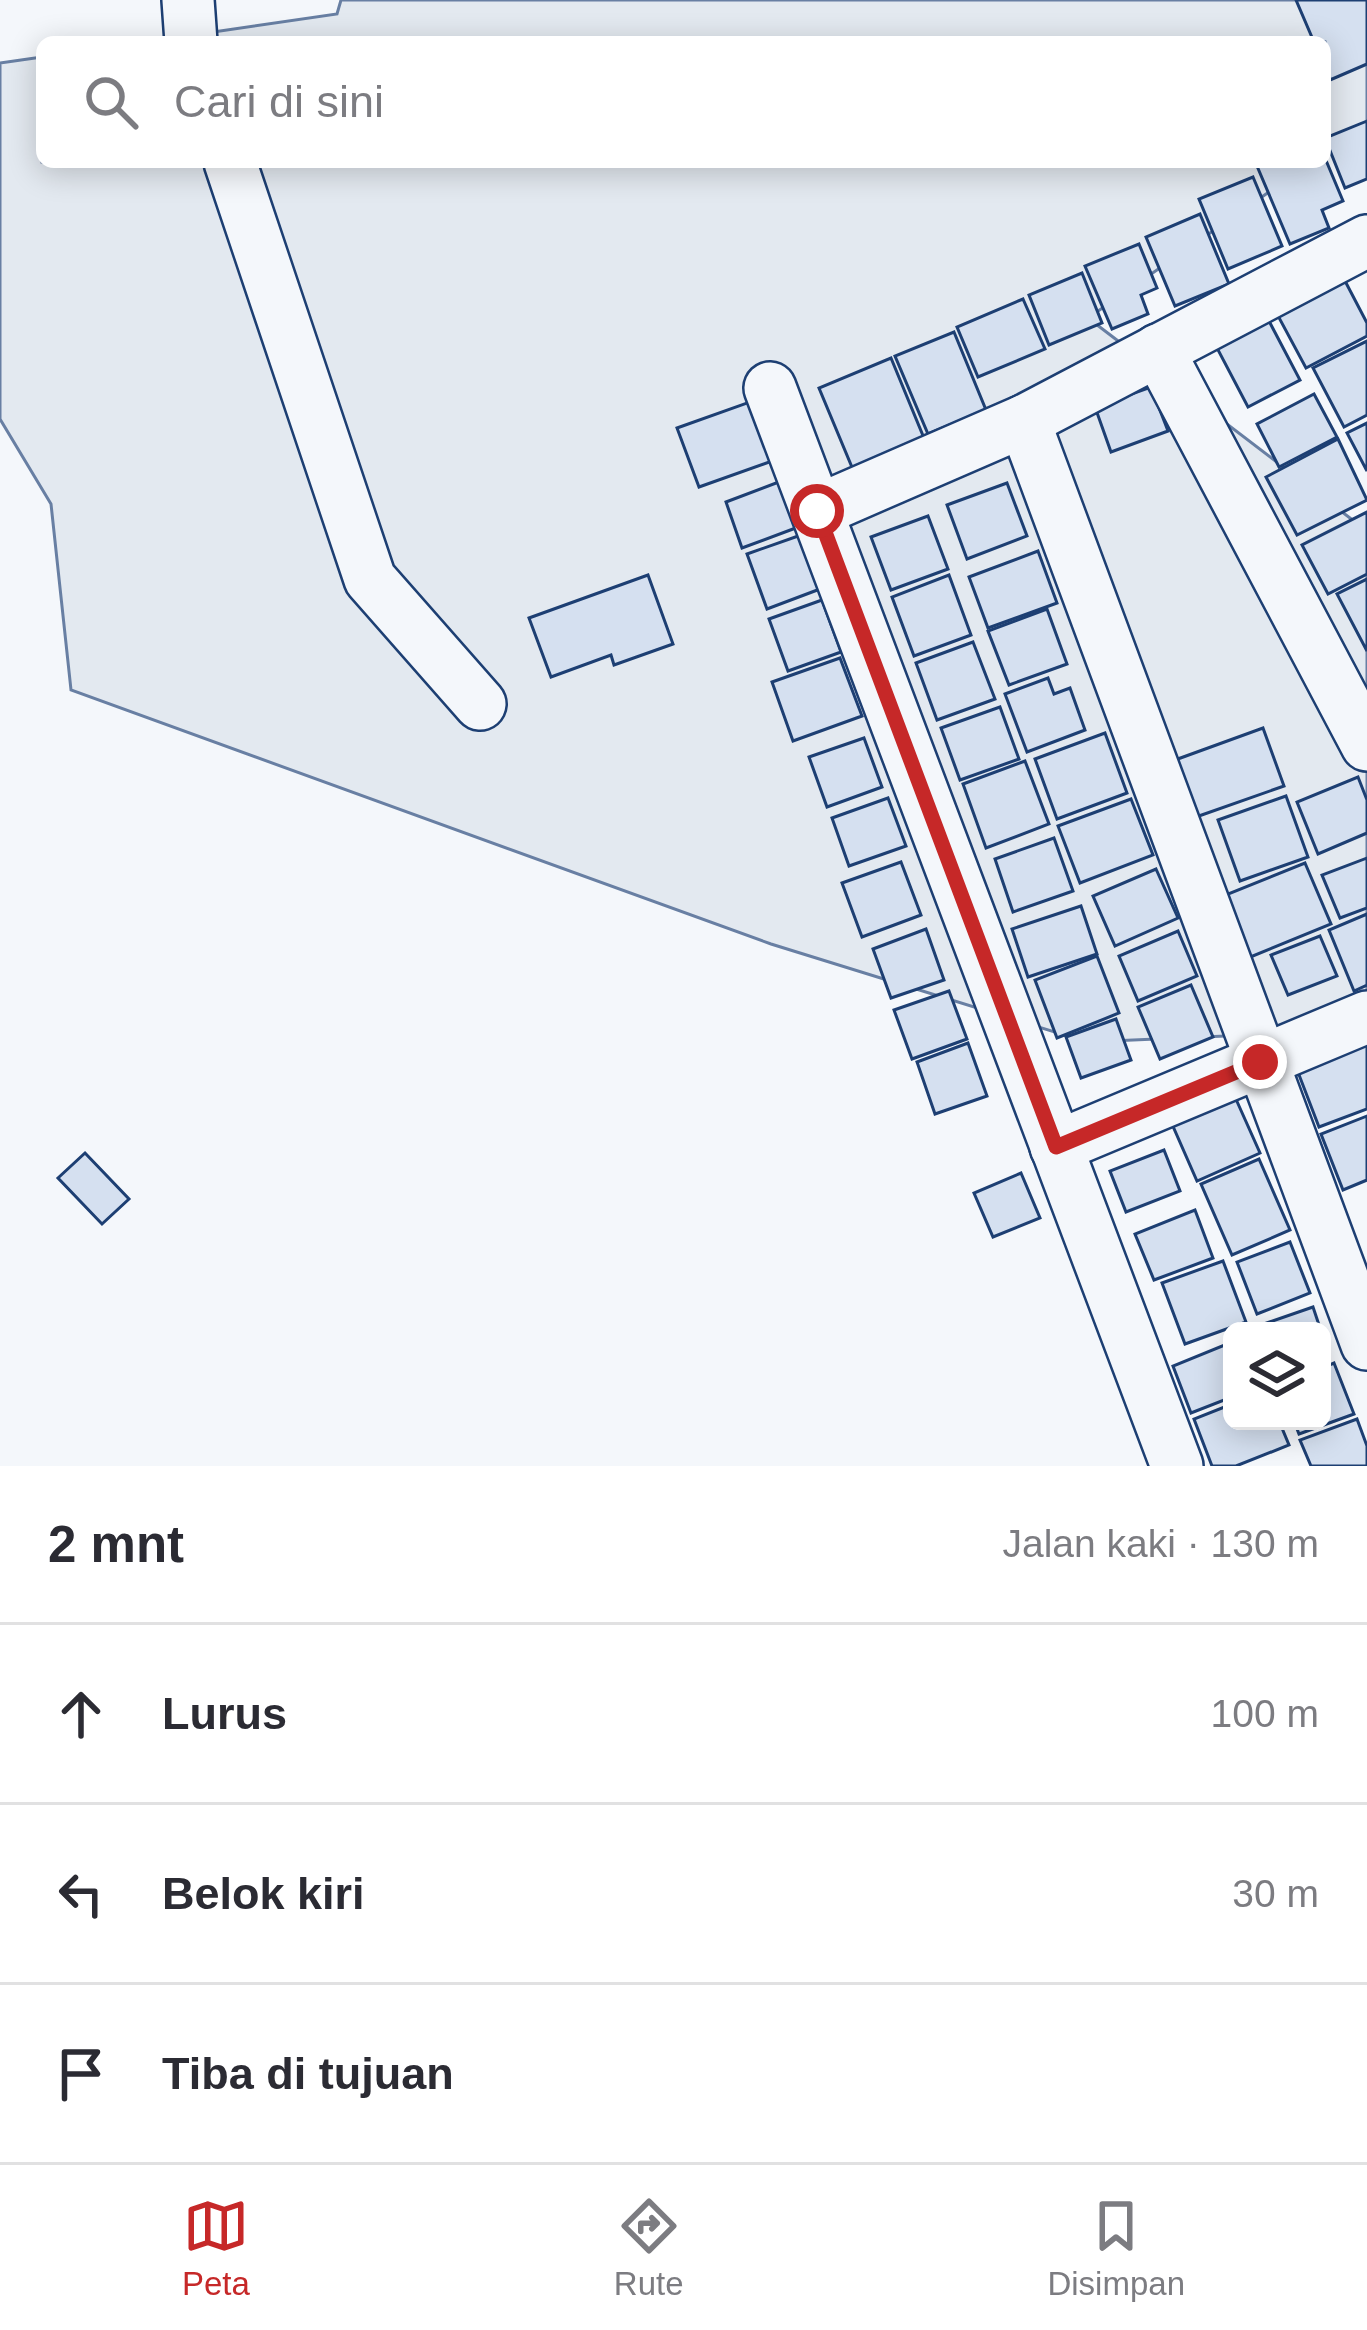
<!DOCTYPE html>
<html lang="id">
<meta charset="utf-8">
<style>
:root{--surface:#fff;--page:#f2f2f3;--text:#2b2b33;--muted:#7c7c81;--line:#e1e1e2;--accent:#c62828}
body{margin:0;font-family:Arial,sans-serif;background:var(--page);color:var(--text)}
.controls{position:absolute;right:36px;bottom:36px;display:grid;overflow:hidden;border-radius:18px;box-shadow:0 6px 30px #0003}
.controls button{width:108px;height:108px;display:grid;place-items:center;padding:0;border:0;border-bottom:3px solid var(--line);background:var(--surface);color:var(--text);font:60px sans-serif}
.stop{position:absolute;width:36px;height:36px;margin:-27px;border:9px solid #c62828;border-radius:50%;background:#fff}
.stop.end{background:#c62828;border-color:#fff;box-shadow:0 3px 12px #0008}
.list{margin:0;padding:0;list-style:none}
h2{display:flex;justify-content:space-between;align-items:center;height:156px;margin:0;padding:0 48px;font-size:51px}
h2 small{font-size:39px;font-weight:400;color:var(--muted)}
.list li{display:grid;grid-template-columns:78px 1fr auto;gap:36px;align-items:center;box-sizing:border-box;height:180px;padding:0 48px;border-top:3px solid var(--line)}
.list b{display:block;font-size:45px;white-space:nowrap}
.list em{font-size:39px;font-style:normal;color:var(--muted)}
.icon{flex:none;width:66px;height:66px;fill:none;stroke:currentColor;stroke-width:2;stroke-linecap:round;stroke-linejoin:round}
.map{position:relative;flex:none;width:1367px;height:1466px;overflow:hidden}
.search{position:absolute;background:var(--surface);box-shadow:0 6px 30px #0003;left:36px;right:36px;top:36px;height:132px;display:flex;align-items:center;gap:30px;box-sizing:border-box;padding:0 42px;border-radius:18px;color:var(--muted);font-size:45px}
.sheet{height:696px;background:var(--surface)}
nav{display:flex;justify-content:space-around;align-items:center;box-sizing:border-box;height:168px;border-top:3px solid var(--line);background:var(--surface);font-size:33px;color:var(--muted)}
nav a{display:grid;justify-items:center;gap:6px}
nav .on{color:var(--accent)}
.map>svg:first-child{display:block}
.green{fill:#e3e9f0;stroke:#687fa3;stroke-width:3}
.building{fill:#d5e0f0;stroke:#1d3f73;stroke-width:3}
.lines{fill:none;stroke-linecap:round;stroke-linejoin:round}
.minor-casing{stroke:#1d3f73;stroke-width:56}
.minor{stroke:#f4f7fb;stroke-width:51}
.route{stroke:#c62828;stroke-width:15}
</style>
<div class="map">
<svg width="1367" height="1466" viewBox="0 0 1367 1466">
<rect width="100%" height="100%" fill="#f4f7fb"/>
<g class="green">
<polygon points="341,0 1367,0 1367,124 1325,153 1325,42 145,42 337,14"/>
<polygon points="42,57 42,162 1312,162 1088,318 1367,531 1367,1030 1087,1042 771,944 71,690 51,504 0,419 0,63"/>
</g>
<g class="building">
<polygon points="1296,0 1367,0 1367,64 1330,80 1325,42 1314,42"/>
<polygon points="1367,121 1367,179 1345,188 1325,138"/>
<polygon points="1325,158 1343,201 1322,210 1329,228 1290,244 1257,166"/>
<polygon points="1253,177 1282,246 1228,269 1199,199"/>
<polygon points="1200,214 1229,284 1175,306 1146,237"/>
<polygon points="1139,244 1157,288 1141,295 1148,314 1112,329 1085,266"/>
<polygon points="1082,273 1102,323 1049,345 1029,295"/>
<polygon points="1344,279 1367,323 1367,336 1306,368 1277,314"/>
<polygon points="1023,299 1045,349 978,377 957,327"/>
<polygon points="1269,321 1300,380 1248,407 1217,348"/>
<polygon points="954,332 986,410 928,434 895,356"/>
<polygon points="1367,341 1367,415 1344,427 1313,368"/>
<polygon points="891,358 926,443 854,472 819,388"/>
<polygon points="1151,387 1168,431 1111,452 1095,407"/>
<polygon points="1314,394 1337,437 1279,467 1257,424"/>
<polygon points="764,397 786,456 699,487 677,428"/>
<polygon points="1367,423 1367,471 1347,433"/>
<polygon points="1338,439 1367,500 1297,535 1266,477"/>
<polygon points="784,480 801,526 742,548 726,502"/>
<polygon points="1007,483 1027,536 967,559 947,505"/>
<polygon points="1367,512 1367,574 1328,594 1302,545"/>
<polygon points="928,516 948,569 891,590 871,537"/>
<polygon points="801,535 820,589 767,609 747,554"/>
<polygon points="1038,551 1057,603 988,628 969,577"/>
<polygon points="648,575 673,644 614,665 611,655 551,677 529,618"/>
<polygon points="949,575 971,635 914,656 892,597"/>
<polygon points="1367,579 1367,651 1337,594"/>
<polygon points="822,600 841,652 788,671 769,619"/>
<polygon points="1047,609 1067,664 1009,685 988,631"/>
<polygon points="973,642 995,699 937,720 916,663"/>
<polygon points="840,658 862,716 793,741 772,682"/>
<polygon points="1048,678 1054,694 1070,688 1085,730 1027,752 1005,694"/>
<polygon points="1000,707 1019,759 960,780 941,728"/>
<polygon points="1263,728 1284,786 1196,817 1175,760"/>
<polygon points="1105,733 1127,793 1057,819 1035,759"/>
<polygon points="864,738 882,787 827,807 809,757"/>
<polygon points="1025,761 1049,824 986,848 963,784"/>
<polygon points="1358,777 1367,800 1367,833 1318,854 1297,802"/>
<polygon points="1286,796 1308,857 1240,881 1218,820"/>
<polygon points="888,798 906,846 849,866 832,818"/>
<polygon points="1131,799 1153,855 1080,883 1058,826"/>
<polygon points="1054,838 1073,891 1013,912 995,859"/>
<polygon points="1367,858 1367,908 1340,918 1322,875"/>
<polygon points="901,862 921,915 862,937 842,883"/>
<polygon points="1305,863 1331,924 1248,958 1223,896"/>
<polygon points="1156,869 1178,918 1115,946 1093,896"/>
<polygon points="1081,906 1097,954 1028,977 1012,929"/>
<polygon points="1367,914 1367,985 1354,991 1329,930"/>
<polygon points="926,929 944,980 891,998 873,949"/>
<polygon points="1178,931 1197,976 1138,1001 1119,956"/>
<polygon points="1320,936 1337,976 1288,995 1271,955"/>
<polygon points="1097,956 1119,1013 1057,1038 1035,980"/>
<polygon points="1191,985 1213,1037 1160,1059 1138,1007"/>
<polygon points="949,991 967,1039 912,1059 894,1010"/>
<polygon points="1116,1019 1131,1060 1081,1078 1066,1037"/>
<polygon points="1367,1041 1367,1109 1319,1127 1296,1067"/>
<polygon points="968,1043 987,1096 935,1114 917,1062"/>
<polygon points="1235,1097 1260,1153 1197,1181 1172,1124"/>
<polygon points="1367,1116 1367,1180 1343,1190 1321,1134"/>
<polygon points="1164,1150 1180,1191 1126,1212 1110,1171"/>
<polygon points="85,1153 129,1199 102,1224 58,1178"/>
<polygon points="1259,1159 1290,1230 1232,1255 1201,1184"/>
<polygon points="1021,1173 1040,1218 993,1237 974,1193"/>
<polygon points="1195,1210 1213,1258 1154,1280 1135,1234"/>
<polygon points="1290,1242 1310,1293 1257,1314 1237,1262"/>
<polygon points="1223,1261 1246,1322 1185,1344 1162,1283"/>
<polygon points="1313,1307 1321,1331 1260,1331 1258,1326"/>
<polygon points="1232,1342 1232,1397 1191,1413 1173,1366"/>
<polygon points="1334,1363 1354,1414 1299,1434 1294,1421 1322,1421 1322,1368"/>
<polygon points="1232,1404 1232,1421 1279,1421 1289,1445 1236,1466 1212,1466 1194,1419"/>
<polygon points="1357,1419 1367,1446 1367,1466 1311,1466 1300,1440"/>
</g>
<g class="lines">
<g class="minor-casing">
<g id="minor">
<polyline points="188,0 191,42"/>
<polyline points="230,162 370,579 480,704"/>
<polyline points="1158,350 1367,745"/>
<polyline points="770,388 1177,1466"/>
<polyline points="1024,421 1367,1344"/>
<polyline points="817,511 1024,421 1367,241"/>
<polyline points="1056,1147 1367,1017"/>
</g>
</g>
<use href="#minor" class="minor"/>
</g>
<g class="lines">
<polyline class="route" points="817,511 1056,1147 1260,1062"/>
</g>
</svg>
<div class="controls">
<button><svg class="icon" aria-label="layers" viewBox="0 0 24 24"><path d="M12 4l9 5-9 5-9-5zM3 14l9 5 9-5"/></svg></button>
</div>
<div class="stop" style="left:817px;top:511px"></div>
<div class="stop end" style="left:1260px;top:1062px"></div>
<div class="search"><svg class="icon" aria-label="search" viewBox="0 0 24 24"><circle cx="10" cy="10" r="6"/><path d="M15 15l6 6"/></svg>Cari di sini</div>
</div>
<section class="sheet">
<h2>2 mnt<small>Jalan kaki · 130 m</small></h2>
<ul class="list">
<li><svg class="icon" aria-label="ahead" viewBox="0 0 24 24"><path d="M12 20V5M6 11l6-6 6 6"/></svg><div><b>Lurus</b></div><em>100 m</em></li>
<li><svg class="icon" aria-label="left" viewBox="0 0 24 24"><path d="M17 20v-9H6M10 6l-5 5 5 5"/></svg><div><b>Belok kiri</b></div><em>30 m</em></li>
<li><svg class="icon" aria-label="arrive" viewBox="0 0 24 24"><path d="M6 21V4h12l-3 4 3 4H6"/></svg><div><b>Tiba di tujuan</b></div></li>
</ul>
</section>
<nav>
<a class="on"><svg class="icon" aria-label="map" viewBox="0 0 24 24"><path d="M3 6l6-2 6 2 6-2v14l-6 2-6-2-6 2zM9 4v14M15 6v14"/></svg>Peta</a>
<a><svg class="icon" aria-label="directions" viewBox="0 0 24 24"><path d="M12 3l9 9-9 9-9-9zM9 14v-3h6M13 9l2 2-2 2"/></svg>Rute</a>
<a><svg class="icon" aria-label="saved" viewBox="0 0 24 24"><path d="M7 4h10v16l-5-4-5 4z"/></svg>Disimpan</a>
</nav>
